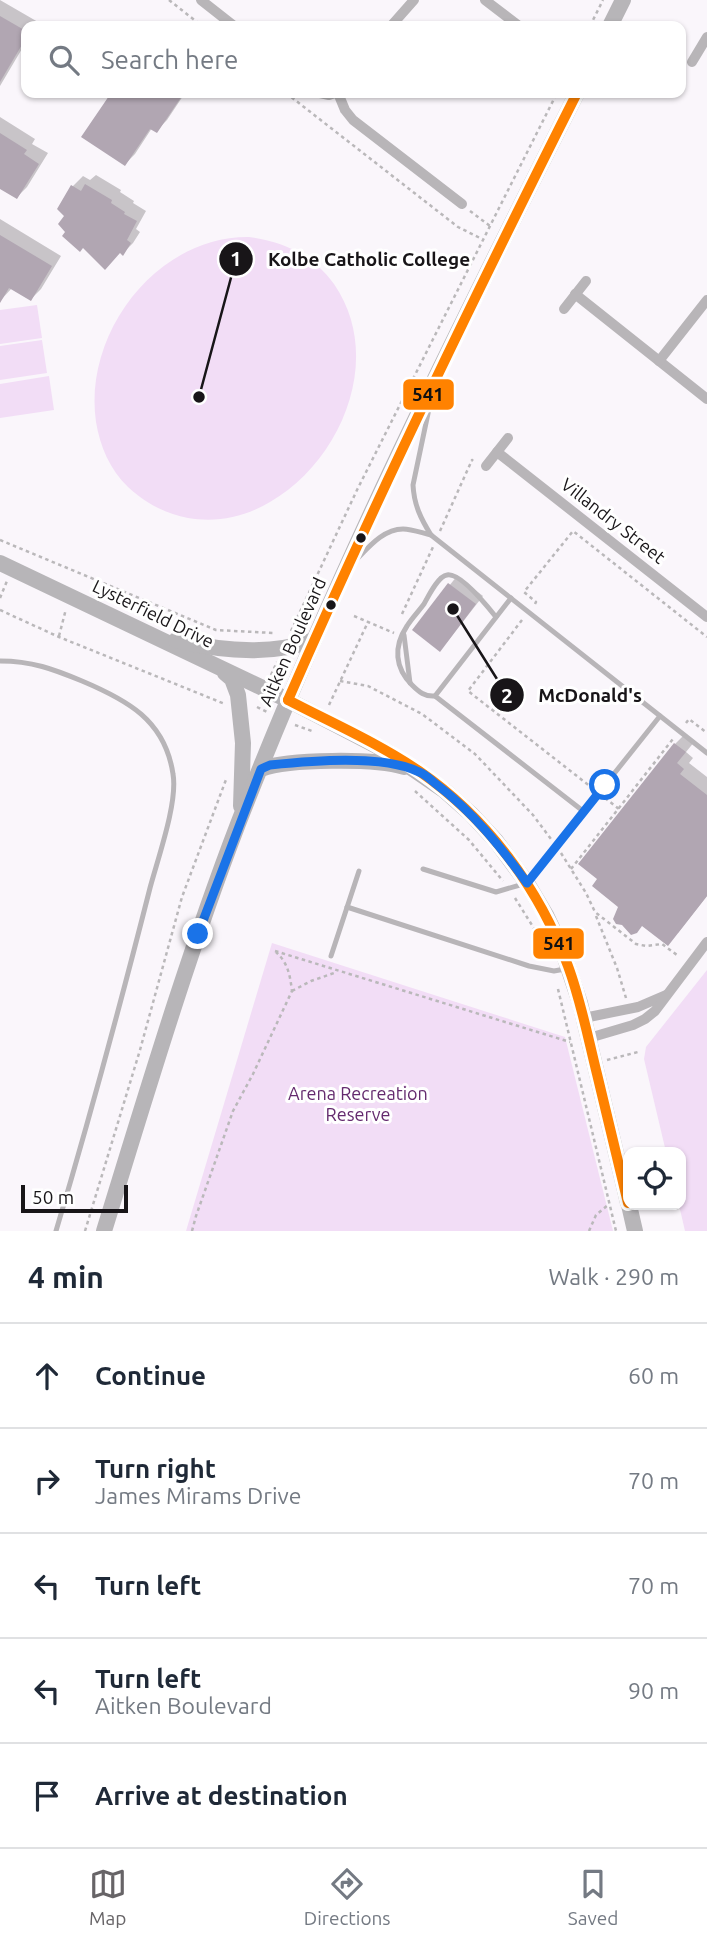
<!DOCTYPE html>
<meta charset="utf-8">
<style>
:root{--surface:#fff;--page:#f2f2f3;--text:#1f2937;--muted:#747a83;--line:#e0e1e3;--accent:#676467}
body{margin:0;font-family:Ubuntu,sans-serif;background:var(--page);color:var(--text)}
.controls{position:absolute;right:21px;bottom:21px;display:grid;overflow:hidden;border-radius:14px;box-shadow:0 2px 5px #0004}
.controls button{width:63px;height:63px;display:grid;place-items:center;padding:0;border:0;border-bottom:2px solid var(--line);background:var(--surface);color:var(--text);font:35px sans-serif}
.scale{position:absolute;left:21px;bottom:18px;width:107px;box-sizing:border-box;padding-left:7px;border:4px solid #181518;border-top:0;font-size:19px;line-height:24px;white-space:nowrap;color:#181518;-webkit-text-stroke:5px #fff;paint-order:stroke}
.stop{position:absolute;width:21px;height:21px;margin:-16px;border:5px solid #1a73e8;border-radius:50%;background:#fff}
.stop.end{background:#1a73e8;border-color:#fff;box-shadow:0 2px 7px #0008}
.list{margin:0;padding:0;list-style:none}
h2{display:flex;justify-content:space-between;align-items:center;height:91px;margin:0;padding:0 28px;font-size:30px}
h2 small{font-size:23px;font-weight:400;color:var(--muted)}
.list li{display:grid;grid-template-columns:46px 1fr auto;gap:21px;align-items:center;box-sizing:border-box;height:105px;padding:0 28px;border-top:2px solid var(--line)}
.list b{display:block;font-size:26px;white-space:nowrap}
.list p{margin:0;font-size:23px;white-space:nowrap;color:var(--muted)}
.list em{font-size:23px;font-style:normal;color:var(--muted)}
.icon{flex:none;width:38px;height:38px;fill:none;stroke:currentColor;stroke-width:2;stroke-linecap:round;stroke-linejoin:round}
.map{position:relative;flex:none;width:707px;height:1231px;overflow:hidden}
.search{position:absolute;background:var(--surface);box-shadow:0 2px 5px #0004;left:21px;right:21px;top:21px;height:77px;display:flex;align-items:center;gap:18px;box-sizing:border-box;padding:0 24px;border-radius:14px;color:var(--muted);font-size:26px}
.sheet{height:616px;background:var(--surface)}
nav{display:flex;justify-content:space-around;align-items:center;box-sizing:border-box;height:98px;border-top:2px solid var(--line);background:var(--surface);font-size:19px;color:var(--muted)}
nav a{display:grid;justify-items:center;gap:4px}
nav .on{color:var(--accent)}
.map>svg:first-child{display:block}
.green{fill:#f2ddf6}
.shadow{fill:#0003}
.building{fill:#b1a6b2}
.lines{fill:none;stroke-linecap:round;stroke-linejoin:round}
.path{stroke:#bab8ba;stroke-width:2.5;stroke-dasharray:3.5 3.5;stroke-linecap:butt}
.lane{stroke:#b8b5b8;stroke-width:5}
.street{stroke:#b8b5b8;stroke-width:10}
.secondary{stroke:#b7b5b8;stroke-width:16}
.bus-1-casing{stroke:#fff;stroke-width:16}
.bus-1{stroke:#ff8200;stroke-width:10}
.route{stroke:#1a73e8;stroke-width:9}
.bus-dot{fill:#181518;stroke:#fff;stroke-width:2.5}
.labels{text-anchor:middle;stroke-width:6;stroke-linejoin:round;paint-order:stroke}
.street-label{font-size:18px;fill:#181518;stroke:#fff}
.park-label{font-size:18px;fill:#642a6e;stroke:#fff}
.leader{fill:none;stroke:#181518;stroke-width:2.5}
.callout-dot{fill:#181518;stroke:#fff;stroke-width:2.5}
.mark-label{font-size:21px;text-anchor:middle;font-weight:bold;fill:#fff}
.callout-label{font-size:19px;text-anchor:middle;font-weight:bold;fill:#181518;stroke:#fff;stroke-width:6;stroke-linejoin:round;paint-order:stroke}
.line-badge{stroke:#fff;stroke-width:2.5}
.pale-badge-label{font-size:19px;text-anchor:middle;font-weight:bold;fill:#111}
</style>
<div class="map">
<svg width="707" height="1231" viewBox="0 0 707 1231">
<rect width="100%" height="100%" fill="#faf6fb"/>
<g class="green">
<path d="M 249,237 C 283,241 314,256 334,284 C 385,358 341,461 270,502 C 245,517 217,523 188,518 C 166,514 145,503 128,487 C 110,470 100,446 96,422 C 83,333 157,236 249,237 Z"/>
<polygon points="37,305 42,338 0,344 0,310"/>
<polygon points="42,340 47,373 0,380 0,346"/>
<polygon points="49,376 54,410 0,418 0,384"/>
<polygon points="272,943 565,1037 613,1231 186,1231"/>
<polygon points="707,970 707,1231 685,1231 679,1205 681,1205 681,1152 666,1152 644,1059 646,1047"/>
</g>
<g class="shadow">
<polygon points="0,0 38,22 36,26 26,26 26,42 0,86"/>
<polygon points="113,93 185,93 167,120 156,131 152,128 135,154 125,164 84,136"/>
<polygon points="0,117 35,139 32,144 48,153 27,187 17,197 0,188"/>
<polygon points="96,175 121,190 120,192 134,201 133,203 146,211 136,229 140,232 133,243 123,253 68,232 67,216 73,186 83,176 90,180"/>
<polygon points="0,219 61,256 41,289 31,299 12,288 0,301"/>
<polygon points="457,576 483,596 447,642 414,630"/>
<polygon points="685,734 695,741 686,752 693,758 689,763 707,777 707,896 678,933 644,924 675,744"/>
</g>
<g class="building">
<polygon points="0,16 26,31 26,38 0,82"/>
<polygon points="111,93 184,93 157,133 150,129 125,166 81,137"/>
<polygon points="0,133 27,150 24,154 39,164 17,199 0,189"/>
<polygon points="85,184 112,200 111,203 125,212 124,214 137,221 127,240 131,243 123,256 120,253 105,270 83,248 80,252 62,236 65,232 58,224 64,216 57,209 71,185 81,191"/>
<polygon points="0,235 52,266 31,301 9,288 0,303"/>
<polygon points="448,583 476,604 440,652 412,630"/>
<polygon points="674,743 686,752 677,763 684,769 680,774 707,795 707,896 668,946 642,926 637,933 631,935 622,925 616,924 613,919 618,907 592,886 597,879 578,864"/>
</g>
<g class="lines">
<g class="path">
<polyline points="169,0 202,26"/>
<polyline points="590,26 603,0"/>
<polyline points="286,93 458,227 482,239"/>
<polyline points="470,211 490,226"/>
<polyline points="440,531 472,460 473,461"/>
<polyline points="0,540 216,630 273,633"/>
<polyline points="0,598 7,581"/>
<polyline points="535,604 536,602 524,592 573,531 707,637"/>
<polyline points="0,610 59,637 225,704"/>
<polyline points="402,614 433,547"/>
<polyline points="354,616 394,633"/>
<polyline points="522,620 468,691 591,787"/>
<polyline points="291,631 357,490 557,93"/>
<polyline points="59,636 66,609"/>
<polyline points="271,675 277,662"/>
<polyline points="340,681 368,686 422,714 475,754 533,815 551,839"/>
<polyline points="329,705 368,622"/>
<polyline points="257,707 267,712"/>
<polyline points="686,723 689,719 707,733"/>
<polyline points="295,725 312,731"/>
<polyline points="415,791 469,840 503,881"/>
<polyline points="605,798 619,809"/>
<polyline points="561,853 586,893 595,912 636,944 646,946 662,944 677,955"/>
<polyline points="571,869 673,739"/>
<polyline points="515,898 535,930 549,960"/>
<polyline points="596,916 617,968 626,998"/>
<polyline points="275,951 570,1042"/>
<polyline points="558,989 616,1231"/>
<polyline points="292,991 311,981 337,972"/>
<polyline points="607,1060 638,1052"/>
<polyline points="85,1231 140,1050 182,897 227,777"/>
<path d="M 192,1231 L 196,1216 L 233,1111 L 253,1074 L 292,991 C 290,975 288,963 276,952"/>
<polyline points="589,1231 596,1215 609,1204"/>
</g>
<g class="lane">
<path d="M 430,404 L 413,485 C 414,505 421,519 431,535 L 707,753"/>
<path d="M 355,561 C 368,548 383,529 403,529 C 412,529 422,533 431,535"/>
<polyline points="511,598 435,696 583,811"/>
<polyline points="404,635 410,683"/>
<path d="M 0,661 C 32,661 53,669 82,681 C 127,700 165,720 173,774 C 178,802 158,858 150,888 C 121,1002 90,1117 56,1231"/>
<path d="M 435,696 C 425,697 419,692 412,685 C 395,668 393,647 407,626 C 412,618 418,612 424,604 C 428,597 438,576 447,575 C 460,572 488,607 496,617"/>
<polyline points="423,869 496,892 527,883 660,716"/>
<polyline points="347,907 529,966 554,971 565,969"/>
<polyline points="331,956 359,871"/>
</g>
<g class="street">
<polyline points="201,0 234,26"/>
<polyline points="485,0 519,26"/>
<polyline points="391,26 414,0"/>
<polyline points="692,62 707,37"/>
<polyline points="320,93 329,95 335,93"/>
<polyline points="338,93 345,110 353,120 462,204"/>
<polyline points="575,294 707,399"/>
<polyline points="564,309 586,281"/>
<polyline points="659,361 707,300"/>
<polyline points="497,452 707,617"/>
<polyline points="486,466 508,438"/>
<polyline points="584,1018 638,1007 666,995"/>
<polyline points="589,1038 633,1025 645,1019 655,1011 707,942"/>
</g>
<g class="secondary">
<polyline points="610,26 623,0"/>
<polyline points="0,563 288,700 388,752 445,791 471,814 496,841 527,883 546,915 562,949 580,1003 628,1203"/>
<path d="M 176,640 C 221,651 271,656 314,640"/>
<polyline points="225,673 232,679 238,695 243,743 241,806"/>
<path d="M 261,769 C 288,759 376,758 404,767"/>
<polyline points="629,1205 635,1231"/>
<path d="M 104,1231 C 146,1095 187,957 238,824 C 335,574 456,333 577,93"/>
</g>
<g class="bus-1-casing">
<g id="bus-1">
<path d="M 288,700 C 378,494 476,293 577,93"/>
<path d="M 288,700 C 332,723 378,743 419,771 C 487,818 539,888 568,966 C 581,1001 588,1038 597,1074 C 607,1117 618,1160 628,1203"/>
</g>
</g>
<use href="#bus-1" class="bus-1"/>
</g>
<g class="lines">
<path class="route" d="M 198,934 L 261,769 L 270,765 C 309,761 383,754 419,772 C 425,774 431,780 436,784 C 473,812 500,846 527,883 L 605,785"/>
</g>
<g class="bus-dot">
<circle cx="361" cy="538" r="6"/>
<circle cx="331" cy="605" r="6"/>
</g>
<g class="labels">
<g class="street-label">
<text transform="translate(613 521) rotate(38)" y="6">Villandry Street</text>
<text transform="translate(153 614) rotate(26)" y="6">Lysterfield Drive</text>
<text transform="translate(293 642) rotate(-66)" y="6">Aitken Boulevard</text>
</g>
<g class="park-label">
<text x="358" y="1100">Arena Recreation<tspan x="358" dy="21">Reserve</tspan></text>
</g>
</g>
<path class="leader" d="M199 397L236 259M453 609L507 695"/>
<g class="callout-dot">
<circle cx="199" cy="397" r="7"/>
<circle cx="453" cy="609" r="7"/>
<circle cx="236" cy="259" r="18"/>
<circle cx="507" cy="695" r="18"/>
</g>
<g class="mark-label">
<text x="236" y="266">1</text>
<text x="507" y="703">2</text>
</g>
<g class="callout-label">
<text x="369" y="266">Kolbe Catholic College</text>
<text x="590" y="702">McDonald's</text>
</g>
<g class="line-badge">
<rect x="402" y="378" width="53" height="33" rx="7" fill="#ff8200"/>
<rect x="532" y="927" width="53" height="33" rx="7" fill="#ff8200"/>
</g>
<g class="pale-badge-label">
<text x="428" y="401">541</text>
<text x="559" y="950">541</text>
</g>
</svg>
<div class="controls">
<button><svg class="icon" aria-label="locate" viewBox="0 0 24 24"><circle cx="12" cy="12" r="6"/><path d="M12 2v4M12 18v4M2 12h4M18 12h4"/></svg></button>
</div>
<div class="scale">50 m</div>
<div class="stop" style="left:605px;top:785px"></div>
<div class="stop end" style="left:198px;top:934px"></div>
<div class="search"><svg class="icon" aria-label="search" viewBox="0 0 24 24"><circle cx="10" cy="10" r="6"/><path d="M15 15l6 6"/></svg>Search here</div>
</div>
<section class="sheet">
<h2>4 min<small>Walk · 290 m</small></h2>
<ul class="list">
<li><svg class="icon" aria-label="ahead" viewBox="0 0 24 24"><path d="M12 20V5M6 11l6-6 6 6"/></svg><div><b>Continue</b></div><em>60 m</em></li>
<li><svg class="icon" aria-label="right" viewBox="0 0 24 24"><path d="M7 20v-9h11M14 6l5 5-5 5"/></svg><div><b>Turn right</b><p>James Mirams Drive</p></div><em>70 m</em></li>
<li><svg class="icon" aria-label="left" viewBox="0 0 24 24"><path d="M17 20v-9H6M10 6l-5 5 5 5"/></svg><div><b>Turn left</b></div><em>70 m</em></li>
<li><svg class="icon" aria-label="left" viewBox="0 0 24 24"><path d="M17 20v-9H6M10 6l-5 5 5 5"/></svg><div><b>Turn left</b><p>Aitken Boulevard</p></div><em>90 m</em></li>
<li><svg class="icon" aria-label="arrive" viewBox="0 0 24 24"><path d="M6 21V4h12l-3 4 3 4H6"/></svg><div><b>Arrive at destination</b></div></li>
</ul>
</section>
<nav>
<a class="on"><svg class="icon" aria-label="map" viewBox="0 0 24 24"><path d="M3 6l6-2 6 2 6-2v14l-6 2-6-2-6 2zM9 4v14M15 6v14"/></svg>Map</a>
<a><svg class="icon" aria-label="directions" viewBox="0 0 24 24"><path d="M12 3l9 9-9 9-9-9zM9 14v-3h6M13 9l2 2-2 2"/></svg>Directions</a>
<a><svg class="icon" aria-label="saved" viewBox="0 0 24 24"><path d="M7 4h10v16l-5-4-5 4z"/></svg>Saved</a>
</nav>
